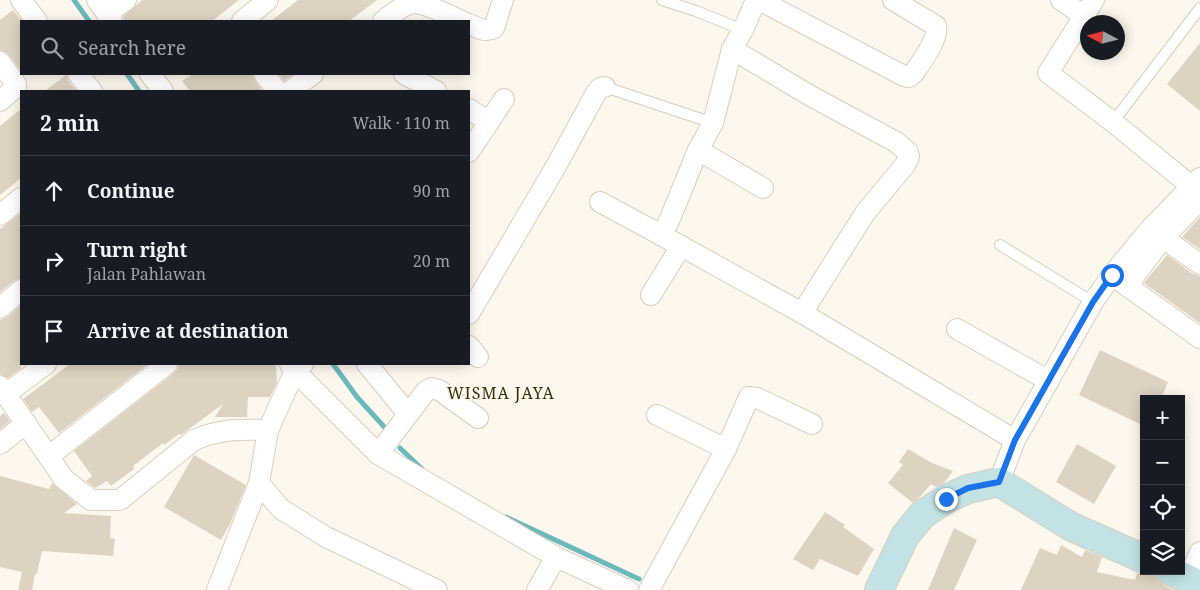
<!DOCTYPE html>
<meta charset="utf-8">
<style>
:root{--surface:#171b24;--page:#242831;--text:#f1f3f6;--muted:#9ea1a6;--line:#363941}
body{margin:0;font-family:"Noto Serif",serif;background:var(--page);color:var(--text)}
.controls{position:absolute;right:15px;bottom:15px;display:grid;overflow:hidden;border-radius:0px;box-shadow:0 2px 12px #0003}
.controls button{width:45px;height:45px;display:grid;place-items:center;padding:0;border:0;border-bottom:1px solid var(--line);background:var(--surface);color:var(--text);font:25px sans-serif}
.compass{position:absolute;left:1080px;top:15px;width:45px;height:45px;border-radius:50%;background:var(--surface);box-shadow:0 2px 12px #0003;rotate:277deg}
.stop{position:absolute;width:15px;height:15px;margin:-11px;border:4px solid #1a73e8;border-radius:50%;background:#fff}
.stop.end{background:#1a73e8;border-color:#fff;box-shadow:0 1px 5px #0008}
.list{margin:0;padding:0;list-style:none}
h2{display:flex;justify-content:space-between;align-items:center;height:65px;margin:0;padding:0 20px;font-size:21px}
h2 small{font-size:16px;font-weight:400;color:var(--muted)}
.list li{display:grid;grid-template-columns:32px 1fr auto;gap:15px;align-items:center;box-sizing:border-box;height:70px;padding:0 20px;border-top:1px solid var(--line)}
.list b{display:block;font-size:19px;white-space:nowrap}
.list p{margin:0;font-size:16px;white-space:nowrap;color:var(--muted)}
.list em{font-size:16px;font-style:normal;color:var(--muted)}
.icon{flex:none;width:28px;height:28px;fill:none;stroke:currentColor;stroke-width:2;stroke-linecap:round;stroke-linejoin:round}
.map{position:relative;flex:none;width:1200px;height:590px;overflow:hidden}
.search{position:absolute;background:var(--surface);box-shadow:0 2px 12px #0003;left:20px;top:20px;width:450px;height:55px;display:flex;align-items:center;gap:12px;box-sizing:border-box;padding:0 18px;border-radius:0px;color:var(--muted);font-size:19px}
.panel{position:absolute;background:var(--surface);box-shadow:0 2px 12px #0003;left:20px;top:90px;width:450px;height:275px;border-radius:0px}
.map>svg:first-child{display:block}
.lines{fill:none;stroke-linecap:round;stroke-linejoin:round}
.stream{stroke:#6cb9bc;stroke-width:5}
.building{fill:#ded3c2}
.lane-casing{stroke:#d8cebd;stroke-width:12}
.street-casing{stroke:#d8cebd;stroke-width:22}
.secondary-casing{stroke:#d8cebd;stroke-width:30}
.lane{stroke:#fff;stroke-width:10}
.street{stroke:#fff;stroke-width:20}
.secondary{stroke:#c2e2e6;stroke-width:28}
.route{stroke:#1a73e8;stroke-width:6}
.labels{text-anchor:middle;stroke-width:4;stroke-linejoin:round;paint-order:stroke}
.quarter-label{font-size:16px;letter-spacing:1px;fill:#2f340b;stroke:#fef7ed}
</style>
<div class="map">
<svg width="1200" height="590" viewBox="0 0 1200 590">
<rect width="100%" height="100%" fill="#fef7ed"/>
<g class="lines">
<g class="stream">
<polyline points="74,0 89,21"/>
<polyline points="127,74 139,91"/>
<polyline points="333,364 357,397 387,430"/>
<polyline points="400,448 423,470"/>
<polyline points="506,517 639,579"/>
</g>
</g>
<g class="building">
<polygon points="142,0 239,0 212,21 124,21 123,17"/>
<polygon points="298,0 377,0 349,21 271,21"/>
<polygon points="13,10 21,20 21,71 9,55 0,50 0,20"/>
<polygon points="1200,43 1200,111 1167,84"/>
<polygon points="193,74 252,74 255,81 262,91 190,91 182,81"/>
<polygon points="279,74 293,74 284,81"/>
<polygon points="66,75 69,82 77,91 45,91"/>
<polygon points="21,109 21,178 0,195 0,126"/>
<polygon points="21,213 21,278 14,281 0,292 0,229"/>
<polygon points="1200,217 1200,249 1182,237"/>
<polygon points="1167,255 1193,274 1200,276 1200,323 1144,283"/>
<polygon points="21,305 21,368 8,378 0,374 0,320 7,317"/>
<polygon points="1100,350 1168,382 1161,399 1144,399 1144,426 1079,395"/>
<polygon points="70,364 148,364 59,433 39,407 32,412 23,399"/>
<polygon points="179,364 276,364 277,383 270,397 248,397 247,417 215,417 223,404 181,435 179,434 164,445 163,443 133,466 134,469 111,486 107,481 95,488 86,481 92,476 74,451 174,373 178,369"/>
<polygon points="4,413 10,421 0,429 0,416"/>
<polygon points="1077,444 1116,466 1094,504 1056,482"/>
<polygon points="908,449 932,463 953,471 944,483 936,487 931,484 918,499 913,503 888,483 903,465 899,462"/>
<polygon points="194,455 246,485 230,524 221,540 164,507"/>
<polygon points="0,476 49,489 52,483 77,504 64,513 111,516 110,538 115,539 113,556 42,551 37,574 35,574 32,590 18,590 22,572 0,567"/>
<polygon points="825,512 845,525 843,527 874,549 858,576 820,559 813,570 793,559"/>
<polygon points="954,528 977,540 954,590 928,590"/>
<polygon points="1061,545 1082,557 1085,550 1102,557 1097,572 1135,580 1137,573 1145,575 1151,573 1156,574 1158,580 1164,585 1174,590 1021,590 1040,548 1057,555"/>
</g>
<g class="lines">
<g class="lane-casing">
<g id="lane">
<polyline points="662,0 696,11 743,30"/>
<polyline points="605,87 713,123"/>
<polyline points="1113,122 1200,8"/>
<polyline points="1000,245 1093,302"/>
</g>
</g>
<g class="street-casing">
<g id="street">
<polyline points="21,0 37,21"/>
<polyline points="97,0 112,21"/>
<polyline points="756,0 743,30 732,49 713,123 698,150 669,221 661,235 802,313 1015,440"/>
<path d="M 759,0 L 904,76 L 909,77 L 914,73 C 921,62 939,39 936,26 L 893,0"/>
<polyline points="1061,0 1084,16"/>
<polyline points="1094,0 1048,73 1113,122 1191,186"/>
<polyline points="107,14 126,0"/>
<polyline points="242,21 268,0"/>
<path d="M 383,21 C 391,15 400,7 410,4 C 421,0 450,16 462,21"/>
<path d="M 469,24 C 478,28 485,33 494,28 L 503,0"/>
<polyline points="732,49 809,95 896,142 908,152 909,157 905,165 865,213 802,313"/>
<polyline points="0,62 16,84 16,87 0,101"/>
<polyline points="78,74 92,91"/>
<polyline points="150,74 163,91"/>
<polyline points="264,74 277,91"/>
<polyline points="404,74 436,91"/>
<polyline points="290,91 313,74"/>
<polyline points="469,109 489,122 469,152"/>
<polyline points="489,122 504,99"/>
<polyline points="698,150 763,188"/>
<polyline points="600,202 661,235"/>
<polyline points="0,215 21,198"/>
<polyline points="1163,238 1200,264"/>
<polyline points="1116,278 1200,338"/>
<polyline points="1127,286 1163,238 1200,200"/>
<polyline points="651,295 681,246"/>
<polyline points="0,308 21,290"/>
<polyline points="469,314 555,168 596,93 600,88 605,87"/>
<polyline points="957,329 1049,381"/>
<polyline points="469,346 478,357"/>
<polyline points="290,364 295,371 378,454 556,557 628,590"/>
<polyline points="367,364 408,414"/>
<path d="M 0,386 L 64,479 L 91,500 L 120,500 L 194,440 C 219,429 241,429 268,430"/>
<polyline points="6,394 46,364"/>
<polyline points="0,444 26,423"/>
<polyline points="726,449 749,397 757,398 812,424"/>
<polyline points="378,454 426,391 432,388 439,390 478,418"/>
<polyline points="49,456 167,364"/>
<polyline points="999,482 1015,440 1093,302 1112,275 1151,228 1200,178"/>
<polyline points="259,483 281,509 326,537 437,590"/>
<polyline points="1188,579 1200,552"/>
<polyline points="217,590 259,483 268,430 295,371 303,364"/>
<polyline points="537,590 556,557"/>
<polyline points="649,590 726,449 657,415"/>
</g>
</g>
<g class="secondary-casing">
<g id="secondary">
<polyline points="1171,571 1200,585"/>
<polyline points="879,590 905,536 922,515 946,499 968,489 999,482 1070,526 1144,559"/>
</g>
</g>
<use href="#lane" class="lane"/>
<use href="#street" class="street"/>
<use href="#secondary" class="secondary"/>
</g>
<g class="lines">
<polyline class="route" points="946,499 968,488 999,482 1015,440 1093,302 1112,275"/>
</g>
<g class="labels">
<g class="quarter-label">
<text x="501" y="399">WISMA JAYA</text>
</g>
</g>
</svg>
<div class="controls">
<button>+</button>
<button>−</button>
<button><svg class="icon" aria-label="locate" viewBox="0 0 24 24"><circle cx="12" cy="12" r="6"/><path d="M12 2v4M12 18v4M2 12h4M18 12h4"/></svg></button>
<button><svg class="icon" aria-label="layers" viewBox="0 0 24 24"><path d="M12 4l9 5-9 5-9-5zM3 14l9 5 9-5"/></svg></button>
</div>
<svg class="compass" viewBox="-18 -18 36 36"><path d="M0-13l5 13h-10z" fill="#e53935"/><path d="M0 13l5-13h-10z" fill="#9ea1a6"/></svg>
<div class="stop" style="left:1112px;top:275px"></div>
<div class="stop end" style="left:946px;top:499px"></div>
<div class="search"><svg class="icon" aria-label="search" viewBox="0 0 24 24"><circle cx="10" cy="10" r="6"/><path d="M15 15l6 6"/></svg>Search here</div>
<section class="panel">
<h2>2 min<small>Walk · 110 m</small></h2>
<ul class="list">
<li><svg class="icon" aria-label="ahead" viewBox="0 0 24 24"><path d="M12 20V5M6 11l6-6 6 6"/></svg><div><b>Continue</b></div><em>90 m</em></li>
<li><svg class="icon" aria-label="right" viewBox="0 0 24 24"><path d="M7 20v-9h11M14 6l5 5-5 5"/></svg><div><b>Turn right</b><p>Jalan Pahlawan</p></div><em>20 m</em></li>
<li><svg class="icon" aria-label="arrive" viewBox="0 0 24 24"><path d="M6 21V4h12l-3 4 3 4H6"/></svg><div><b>Arrive at destination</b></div></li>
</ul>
</section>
</div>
